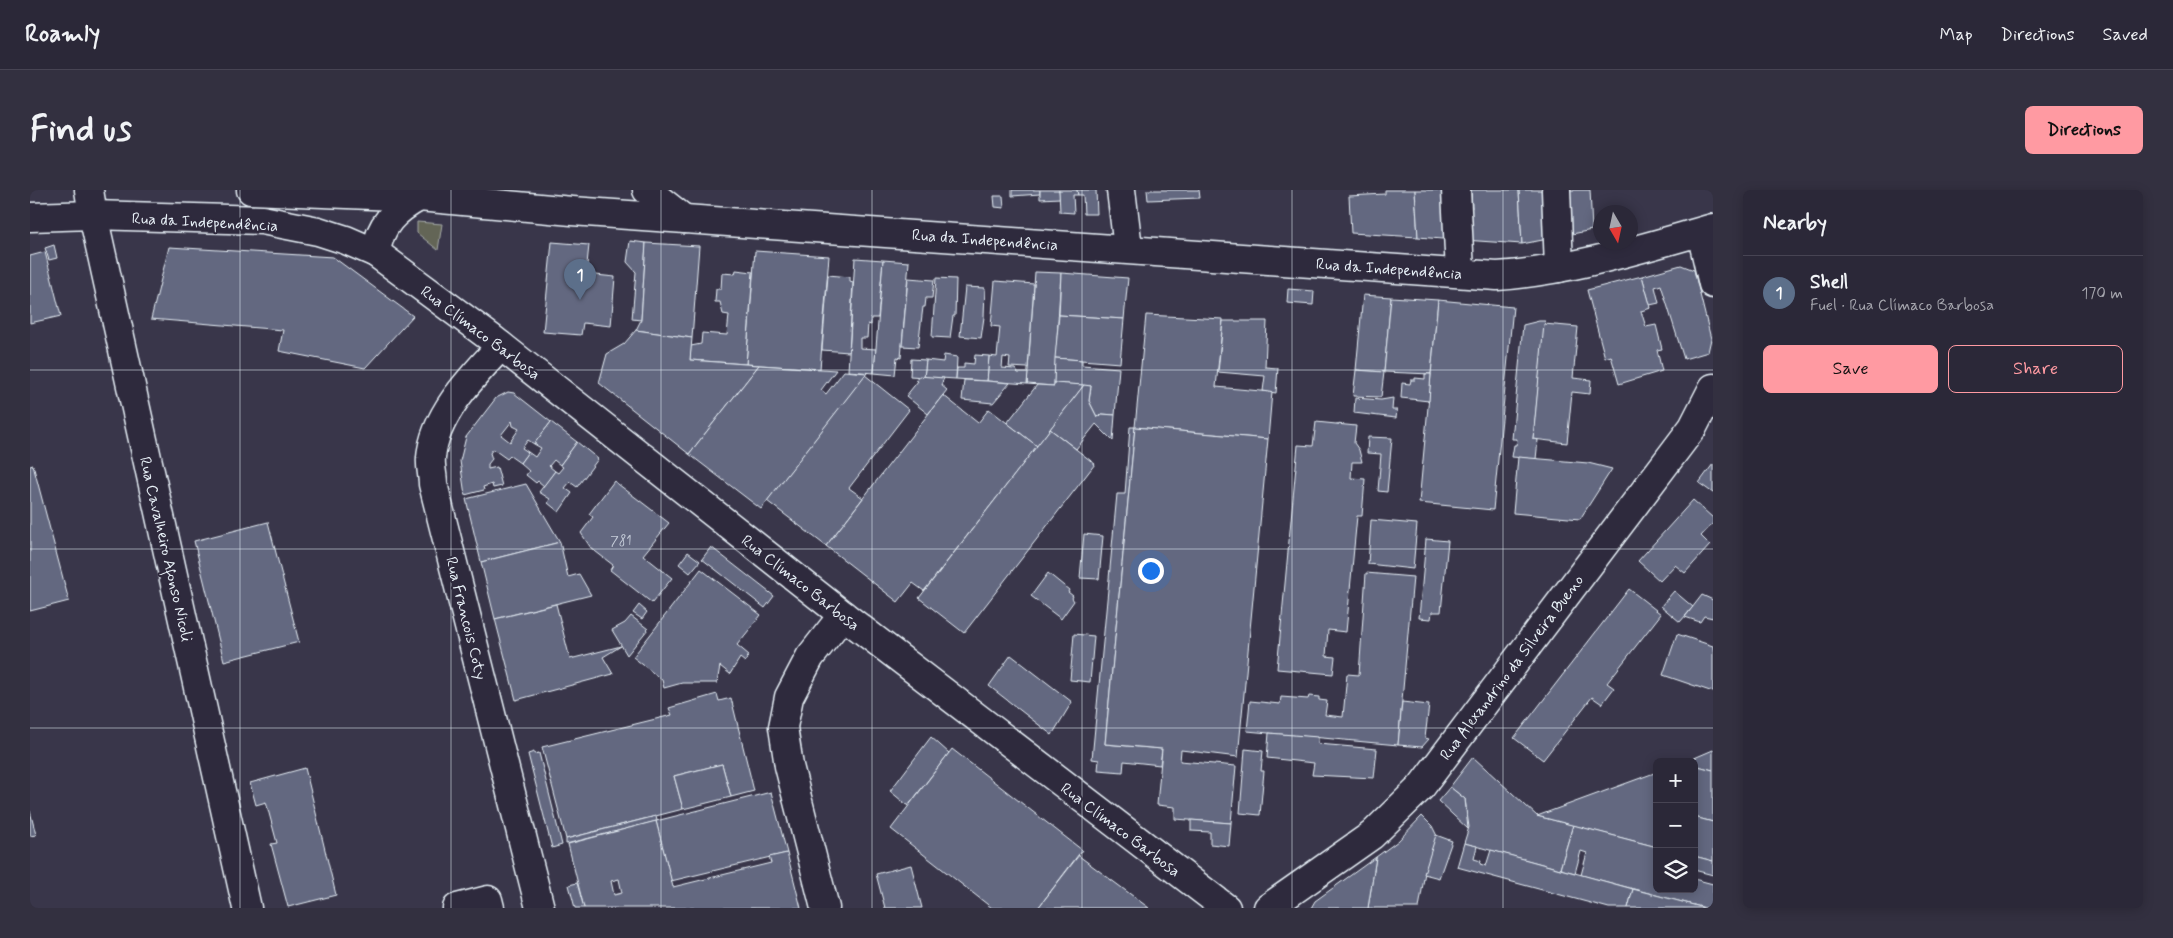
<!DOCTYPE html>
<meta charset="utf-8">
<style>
:root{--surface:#2b2838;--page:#333040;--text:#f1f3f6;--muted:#a6a6ae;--line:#474453;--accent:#ff9aa2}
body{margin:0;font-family:Mynerve,sans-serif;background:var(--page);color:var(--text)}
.controls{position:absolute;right:15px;bottom:15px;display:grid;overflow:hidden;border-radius:8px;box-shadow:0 2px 12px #0003}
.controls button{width:45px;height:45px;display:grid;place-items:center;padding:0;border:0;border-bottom:1px solid var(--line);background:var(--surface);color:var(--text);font:25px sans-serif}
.compass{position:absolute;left:1563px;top:15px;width:45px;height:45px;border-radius:50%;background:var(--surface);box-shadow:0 2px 12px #0003;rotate:171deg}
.you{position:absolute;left:1120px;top:380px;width:18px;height:18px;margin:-12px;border:4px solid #fff;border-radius:50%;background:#1a73e8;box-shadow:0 0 0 8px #1a73e833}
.badge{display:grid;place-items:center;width:32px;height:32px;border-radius:50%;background:var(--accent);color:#fff;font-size:16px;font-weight:700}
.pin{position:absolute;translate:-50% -41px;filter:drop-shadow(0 1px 2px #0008)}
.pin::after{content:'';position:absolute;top:26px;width:18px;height:15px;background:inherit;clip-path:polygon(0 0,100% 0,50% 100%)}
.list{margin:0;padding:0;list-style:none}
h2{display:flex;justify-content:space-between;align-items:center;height:65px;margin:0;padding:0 20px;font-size:21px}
h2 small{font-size:16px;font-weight:400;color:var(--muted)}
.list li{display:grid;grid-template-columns:32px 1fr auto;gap:15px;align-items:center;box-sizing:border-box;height:75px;padding:0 20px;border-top:1px solid var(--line)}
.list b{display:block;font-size:19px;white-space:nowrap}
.list p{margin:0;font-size:16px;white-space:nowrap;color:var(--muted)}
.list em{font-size:16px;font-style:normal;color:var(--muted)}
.actions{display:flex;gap:10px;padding:15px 20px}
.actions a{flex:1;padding:11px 0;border:1px solid var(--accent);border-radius:8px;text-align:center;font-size:18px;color:var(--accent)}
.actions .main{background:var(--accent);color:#111}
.icon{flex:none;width:28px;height:28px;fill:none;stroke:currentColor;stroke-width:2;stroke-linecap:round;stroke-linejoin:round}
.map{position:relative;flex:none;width:1683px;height:718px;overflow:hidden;border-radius:8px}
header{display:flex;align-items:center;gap:30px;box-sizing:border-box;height:70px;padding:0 25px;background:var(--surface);border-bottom:1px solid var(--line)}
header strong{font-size:24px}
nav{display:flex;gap:28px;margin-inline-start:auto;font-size:18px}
.intro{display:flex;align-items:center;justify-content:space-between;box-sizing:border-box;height:120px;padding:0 30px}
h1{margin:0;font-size:35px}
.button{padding:12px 22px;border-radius:8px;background:var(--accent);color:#111;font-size:18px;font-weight:700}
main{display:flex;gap:30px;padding:0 30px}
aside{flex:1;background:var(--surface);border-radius:8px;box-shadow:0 2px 12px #0003}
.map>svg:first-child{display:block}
.garden{fill:#636557;stroke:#a6aba8}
.building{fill:#636780;stroke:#e8f1f8;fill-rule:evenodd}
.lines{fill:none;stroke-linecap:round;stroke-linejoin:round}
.street-casing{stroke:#e8f1f8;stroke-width:31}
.secondary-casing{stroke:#e8f1f8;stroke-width:31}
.street{stroke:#2f2a3d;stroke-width:28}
.secondary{stroke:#2f2a3d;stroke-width:28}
.grid{fill:none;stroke:#e8f1f8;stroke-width:1;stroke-opacity:0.55}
.labels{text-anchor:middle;stroke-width:4;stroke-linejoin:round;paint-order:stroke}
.number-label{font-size:14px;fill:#c7ceda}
.street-label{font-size:16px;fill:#e8f1f8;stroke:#2f2a3d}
</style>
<header>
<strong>Roamly</strong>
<nav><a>Map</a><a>Directions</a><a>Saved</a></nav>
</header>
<div class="intro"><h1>Find us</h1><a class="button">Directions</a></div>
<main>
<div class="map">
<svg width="1683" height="718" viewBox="0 0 1683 718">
<rect width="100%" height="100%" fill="#39364a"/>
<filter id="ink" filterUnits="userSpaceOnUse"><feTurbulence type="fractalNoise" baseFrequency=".02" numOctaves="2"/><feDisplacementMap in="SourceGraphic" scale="10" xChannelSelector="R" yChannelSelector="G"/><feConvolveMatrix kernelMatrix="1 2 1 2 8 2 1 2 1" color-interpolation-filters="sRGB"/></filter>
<g filter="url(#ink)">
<polygon class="garden" points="387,32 412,34 408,60 387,43"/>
<g class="building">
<polygon points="982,0 1010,0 1010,4 982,6"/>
<polygon points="1010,0 1029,0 1030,8 1010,9"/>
<polygon points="1029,0 1047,0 1048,5 1043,5 1044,23 1030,22"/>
<polygon points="1047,0 1066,0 1067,24 1054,24 1053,5 1048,5"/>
<polygon points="1117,0 1169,0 1170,8 1118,10"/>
<polygon points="1355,0 1385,0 1388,47 1321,43 1319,6 1355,4"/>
<polygon points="1385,0 1422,0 1425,50 1388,47"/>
<polygon points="1441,0 1489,0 1492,54 1434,50 1432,18 1442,18"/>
<polygon points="1489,0 1520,0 1523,48 1492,54"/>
<polygon points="1534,0 1560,0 1562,40 1537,45"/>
<polygon points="964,6 973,6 974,18 965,17"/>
<polygon points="600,51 616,53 611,130 602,129 606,82 597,72"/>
<polygon points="522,52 559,55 556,84 585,87 581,136 553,133 551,145 513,142"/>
<polygon points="616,53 669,56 662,148 606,140 611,130"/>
<polygon points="24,55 27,68 19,70 15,58"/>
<polygon points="139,57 303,67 383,126 335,178 249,161 253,140 121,129"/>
<polygon points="725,61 799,66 790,179 716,174"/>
<polygon points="15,62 31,126 0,133 0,66"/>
<polygon points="825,68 853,70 848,128 841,128 841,135 838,134 837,148 830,148 830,158 846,159 844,183 818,181"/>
<polygon points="853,70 879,72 871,168 867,167 865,185 844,183"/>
<polygon points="1651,75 1664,80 1681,149 1678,162 1654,169 1631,95 1625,97 1629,113 1620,115 1612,86"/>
<polygon points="706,80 723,82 716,174 660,170 661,156 671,154 672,143 697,145 699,125 693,124 690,112 685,112 686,99 691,99 692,83 705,84"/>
<polygon points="1005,82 1031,83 1024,196 997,194"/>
<polygon points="1031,83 1098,88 1094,129 1029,125"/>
<polygon points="798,85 820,87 820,91 823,92 819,162 792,160"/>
<polygon points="1612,86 1621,118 1611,121 1616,137 1626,135 1632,159 1627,160 1632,181 1589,194 1581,166 1575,168 1557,100"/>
<polygon points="878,88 904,90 902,108 896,108 895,117 893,117 888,157 872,156"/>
<polygon points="906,88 926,89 925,126 923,126 920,148 902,147"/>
<polygon points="965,91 1004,94 998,178 979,177 980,168 973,167 972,178 985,179 988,183 998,183 997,194 957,191 959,166 967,167 970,137 961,136"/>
<polygon points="935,97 955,98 954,127 951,148 930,146"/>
<polygon points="1258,99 1284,101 1283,115 1257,113"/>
<polygon points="1333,105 1361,107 1354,182 1326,180"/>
<polygon points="1361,107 1408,110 1401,184 1354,182"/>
<polygon points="1408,110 1483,117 1463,320 1389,313"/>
<polygon points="1029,125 1094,129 1090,173 1025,168"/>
<polygon points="1116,125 1193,129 1186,197 1242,202 1238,249 1105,237"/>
<polygon points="1193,131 1237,131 1235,177 1248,178 1246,203 1233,201 1235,186 1188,182"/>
<polygon points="1509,131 1515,131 1503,249 1508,250 1506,269 1482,267 1484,255 1486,255 1487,249 1482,249 1493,135"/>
<polygon points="1514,134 1548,137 1543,188 1561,190 1560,204 1542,202 1537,253 1503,249"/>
<polygon points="606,140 662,148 660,170 729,175 659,264 569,193 577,164 594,154"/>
<polygon points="914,165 927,167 926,189 894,187 896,170 913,172"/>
<polygon points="945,165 959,166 957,191 926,189 927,178 934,178 934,173 944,174"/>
<polygon points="1025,168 1052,170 1052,175 1089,178 1085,225 1072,224 1067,227 1059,211 1061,196 1024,193"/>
<polygon points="881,169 896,170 894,187 880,186"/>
<polygon points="729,175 806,180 791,200 796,204 814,181 837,183 731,319 659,264"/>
<polygon points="1326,180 1354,182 1351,207 1323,206"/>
<polygon points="1395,184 1401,184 1399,211 1371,208 1372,193 1380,194 1381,190 1385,190 1385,188 1395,189"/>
<polygon points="835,185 879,220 819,298 833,308 796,356 737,311"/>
<polygon points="889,186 914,188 911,195 917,200 898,224 876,206 888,191 886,190"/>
<polygon points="934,190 957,191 980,193 963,213 932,210"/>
<polygon points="1024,193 1054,195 1007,256 977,233 1007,195 1024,196"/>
<polygon points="1054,195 1061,196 1059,211 1067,227 1072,224 1085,225 1083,251 1066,234 1046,259 1020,239"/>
<path d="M 478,202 L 484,203 L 521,232 L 504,254 L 498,250 L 492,258 L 498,262 L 490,273 L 480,266 L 477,269 L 463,259 L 460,263 L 462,269 L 458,274 L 458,279 L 467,277 L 472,296 L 463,298 L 462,294 L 453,297 L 454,300 L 435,305 L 430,271 L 436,247 L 466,208 ZM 482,231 L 483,236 L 489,239 L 480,252 L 471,245 Z"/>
<polygon points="913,205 948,233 959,219 1007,256 894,401 883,393 868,412 796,356"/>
<polygon points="1325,208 1351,210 1363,208 1362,220 1367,220 1366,228 1324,223"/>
<polygon points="521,232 547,252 530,275 524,270 519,276 525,281 514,296 508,291 506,293 496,285 499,281 490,273 498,262 505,267 511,258 504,254"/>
<polygon points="1286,232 1326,236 1324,253 1329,260 1332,272 1322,272 1321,288 1335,289 1332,326 1327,326 1316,442 1298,440 1296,466 1305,467 1303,484 1247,479 1268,255 1283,256"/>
<polygon points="1100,237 1105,237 1075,554 1132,559 1130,575 1094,571 1093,582 1068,580 1069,570 1062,569 1087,304 1095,304"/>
<polygon points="1105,237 1238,249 1208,567 1151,560 1150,571 1206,576 1201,633 1145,629 1145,617 1127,615 1132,559 1075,554"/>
<polygon points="1020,239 1065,274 934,443 889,408"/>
<polygon points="1338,247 1362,248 1357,302 1348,301 1351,264 1337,263"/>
<polygon points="547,252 568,269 547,297 540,292 535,298 542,303 529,322 518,313 520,309 509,302 525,281 528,283 533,277 530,275"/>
<polygon points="1488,267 1558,273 1582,279 1550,329 1483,323"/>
<polygon points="1683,274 1683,303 1669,293"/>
<polygon points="3,275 39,411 0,421 0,276"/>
<polygon points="584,291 639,333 613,365 642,388 622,413 580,380 583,375 561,358 551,343 563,327 559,324"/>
<polygon points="496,294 530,352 451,372 436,309"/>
<polygon points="1663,310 1683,328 1683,333 1671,346 1680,355 1655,383 1645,375 1630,391 1608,371"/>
<polygon points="1341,330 1387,334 1383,379 1338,374"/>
<polygon points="238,332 269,452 194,471 164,351"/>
<polygon points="1054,344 1073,346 1069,389 1050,388"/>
<polygon points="1396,349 1418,351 1411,422 1402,422 1401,429 1389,428"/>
<polygon points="530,352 538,387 549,384 561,405 465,429 451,372"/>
<polygon points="681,357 744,406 735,418 672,369"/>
<polygon points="658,362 670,371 660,383 649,374"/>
<polygon points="671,379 731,425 707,455 719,465 715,472 710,468 700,484 690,476 687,493 652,493 634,498 632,490 603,467"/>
<polygon points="1018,383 1039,400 1038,402 1043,406 1042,408 1044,411 1031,429 1001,406"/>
<polygon points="1336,383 1383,387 1368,555 1217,541 1220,511 1250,514 1251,507 1278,509 1279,506 1289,507 1289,510 1297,511 1295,525 1313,527 1317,484 1329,485"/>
<polygon points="1599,399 1631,424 1577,493 1584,498 1572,514 1562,507 1513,570 1484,548"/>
<polygon points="1644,401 1663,417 1650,432 1631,416"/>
<polygon points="1672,405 1683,410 1683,428 1674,426 1670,432 1655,427"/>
<polygon points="526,414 540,469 591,456 573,467 583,484 486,510 465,429"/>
<polygon points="609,415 617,422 612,429 603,423"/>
<polygon points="601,426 618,439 597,465 582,440 595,433"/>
<polygon points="1044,444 1064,446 1060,492 1040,490"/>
<polygon points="1647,444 1683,456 1683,502 1633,485"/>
<polygon points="981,465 1042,512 1022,545 959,496"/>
<polygon points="687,504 689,511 701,508 724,601 701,607 692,574 644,586 653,619 536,649 512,557 642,525 639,518"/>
<polygon points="1372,512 1399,515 1395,548 1399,549 1392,557 1368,555"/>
<polygon points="1239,543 1288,547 1288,554 1347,559 1344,588 1282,585 1284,573 1237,568"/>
<polygon points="901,547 919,563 878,616 860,601"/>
<polygon points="922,559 1052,660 1008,718 962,718 861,639"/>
<polygon points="1215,559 1233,561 1231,581 1234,581 1230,625 1210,623"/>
<polygon points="1683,560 1683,580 1664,575 1664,572 1655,572"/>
<polygon points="504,562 504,564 509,563 532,655 522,658 498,564"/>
<polygon points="1443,567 1507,626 1543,635 1530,679 1434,653 1439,637 1435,609 1420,597"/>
<polygon points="692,574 701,607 653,619 644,586"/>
<polygon points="1664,575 1683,580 1683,632 1664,627"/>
<polygon points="275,578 306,705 258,717 241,654 247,653 236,612 226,615 220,593"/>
<polygon points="1627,582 1627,657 1507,626"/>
<polygon points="1420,597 1435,609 1438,639 1408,611"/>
<polygon points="741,602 757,663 641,691 626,631"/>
<polygon points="0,621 6,645 0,646"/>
<polygon points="626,626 627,631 536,654 536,649"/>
<polygon points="1392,626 1402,636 1407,646 1395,682 1389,718 1338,718 1346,667 1368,651"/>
<polygon points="1664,627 1683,632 1683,671 1664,666"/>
<polygon points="1161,630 1201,633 1199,656 1180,654 1180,642 1161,641"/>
<path d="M 626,631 L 643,697 L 741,673 L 739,667 L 757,663 L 771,718 L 554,718 L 538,654 ZM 589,689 L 592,703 L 584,705 L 581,691 Z"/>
<polygon points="1543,635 1627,657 1627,699 1664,699 1664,689 1683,694 1683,718 1675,718 1551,685 1557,663 1551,661 1545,683 1530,679"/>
<polygon points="1406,645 1422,651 1409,688 1394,684"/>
<polygon points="1434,653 1447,656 1444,669 1451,671 1450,674 1456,676 1461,660 1603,699 1598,718 1579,718 1427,677"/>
<polygon points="1049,665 1049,666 1119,718 1008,718"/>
<polygon points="1664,666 1683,671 1683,685 1664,680"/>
<polygon points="1346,667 1338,718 1281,718 1285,711"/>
<polygon points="881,675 892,718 855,718 846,684"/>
<polygon points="547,693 554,718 545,718 539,695"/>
<polygon points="1603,699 1675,718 1598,718"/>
</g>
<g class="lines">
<g class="street-casing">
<g id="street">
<polyline points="59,0 63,25 217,718"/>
<polyline points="1091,0 1098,58"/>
<polyline points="1426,0 1430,83"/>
<polyline points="1526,0 1529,78"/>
<polyline points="1671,42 1683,94"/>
<path d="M 471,156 C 443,186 404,225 401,268 C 400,276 403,286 403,294 L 510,718"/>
<polyline points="427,718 458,710 460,718"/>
<polyline points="795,718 759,576 753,537 759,507 780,467 813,425"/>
<polyline points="1238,718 1342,645 1391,597 1663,237 1683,198"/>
</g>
</g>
<g class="secondary-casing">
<g id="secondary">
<path d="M 221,0 L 389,7 L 542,21 L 1467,86 C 1541,81 1612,58 1683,38"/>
<polyline points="617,0 654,29"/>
<polyline points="0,27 63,25 232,30 288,41 316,50 346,63 461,148 813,425 1196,718"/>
<path d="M 346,63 C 349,35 365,20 389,7"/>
</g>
</g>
<use href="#street" class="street"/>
<use href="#secondary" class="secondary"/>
</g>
</g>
<path class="grid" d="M 210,0 L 210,718M 421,0 L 421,718M 631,0 L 631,718M 842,0 L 842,718M 1052,0 L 1052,718M 1262,0 L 1262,718M 1473,0 L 1473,718M 0,180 L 1683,180M 0,359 L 1683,359M 0,538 L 1683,538"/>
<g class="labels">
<g class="number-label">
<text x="591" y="355">781</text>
</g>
<g class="street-label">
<text transform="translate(175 31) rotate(3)" y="6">Rua da Independência</text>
<text transform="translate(955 49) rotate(4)" y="6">Rua da Independência</text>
<text transform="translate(1359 78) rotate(4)" y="6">Rua da Independência</text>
<text transform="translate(451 142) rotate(37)" y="6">Rua Clímaco Barbosa</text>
<text transform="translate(137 359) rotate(77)" y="6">Rua Cavalheiro Afonso Nicoli</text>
<text transform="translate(771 392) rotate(38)" y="6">Rua Clímaco Barbosa</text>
<text transform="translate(437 428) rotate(76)" y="6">Rua Francois Coty</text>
<text transform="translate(1481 477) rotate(-53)" y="6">Rua Alexandrino da Silveira Bueno</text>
<text transform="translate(1091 639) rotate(37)" y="6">Rua Clímaco Barbosa</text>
</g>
</g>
</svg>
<div class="controls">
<button>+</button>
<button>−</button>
<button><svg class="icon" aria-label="layers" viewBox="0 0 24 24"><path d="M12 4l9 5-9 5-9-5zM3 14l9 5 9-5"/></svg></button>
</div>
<svg class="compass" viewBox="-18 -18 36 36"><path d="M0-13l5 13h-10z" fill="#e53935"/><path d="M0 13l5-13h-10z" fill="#a6a6ae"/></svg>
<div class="you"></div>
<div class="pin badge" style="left:550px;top:110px;background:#5c6f8a">1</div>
</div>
<aside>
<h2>Nearby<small></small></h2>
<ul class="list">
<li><span class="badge" style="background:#5c6f8a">1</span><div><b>Shell</b><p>Fuel · Rua Clímaco Barbosa</p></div><em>170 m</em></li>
</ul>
<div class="actions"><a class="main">Save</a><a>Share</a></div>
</aside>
</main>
